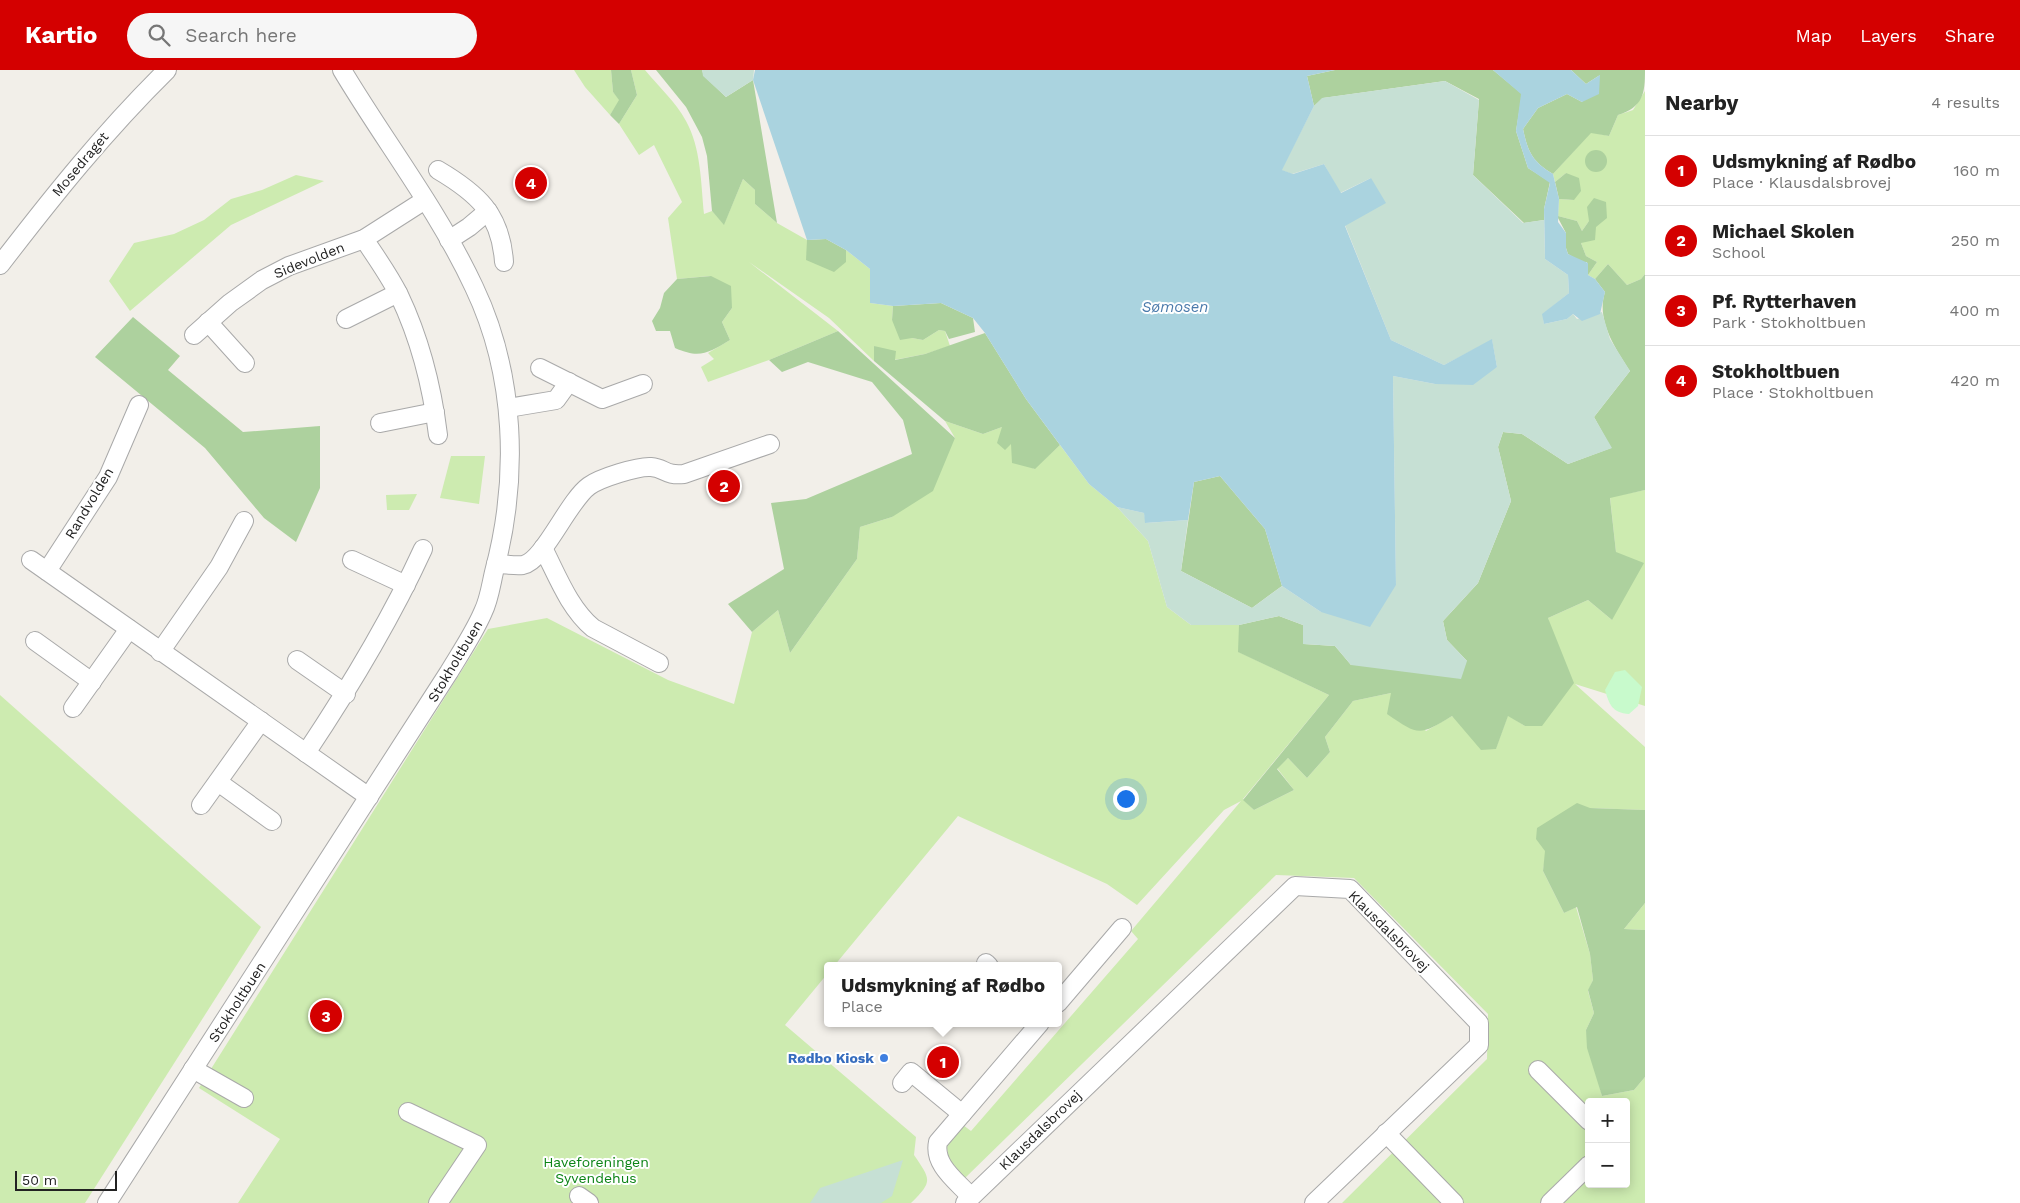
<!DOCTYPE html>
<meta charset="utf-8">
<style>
:root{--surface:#fff;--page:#f6f6f6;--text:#222;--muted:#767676;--line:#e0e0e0;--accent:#d40000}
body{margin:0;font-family:"Work Sans",sans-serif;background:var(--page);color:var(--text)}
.controls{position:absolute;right:15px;bottom:15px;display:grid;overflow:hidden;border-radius:5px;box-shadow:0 2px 12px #0003}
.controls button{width:45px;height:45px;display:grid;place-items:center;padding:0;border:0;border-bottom:1px solid var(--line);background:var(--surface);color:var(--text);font:25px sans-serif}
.scale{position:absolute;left:15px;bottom:12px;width:102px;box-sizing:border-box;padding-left:5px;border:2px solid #222;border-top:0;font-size:14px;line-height:18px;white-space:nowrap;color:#222;-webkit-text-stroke:4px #fff;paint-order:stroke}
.you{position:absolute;left:1125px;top:728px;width:18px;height:18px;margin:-12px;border:4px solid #fff;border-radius:50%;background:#1a73e8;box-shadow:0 0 0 8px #1a73e833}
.badge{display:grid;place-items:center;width:32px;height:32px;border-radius:50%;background:var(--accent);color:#fff;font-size:16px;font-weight:700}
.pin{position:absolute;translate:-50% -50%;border:2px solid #fff;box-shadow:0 1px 5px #0006}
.popup{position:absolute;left:824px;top:892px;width:238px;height:65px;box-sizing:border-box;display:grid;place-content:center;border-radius:5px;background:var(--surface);filter:drop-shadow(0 1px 4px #0005);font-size:16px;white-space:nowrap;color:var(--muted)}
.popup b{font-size:19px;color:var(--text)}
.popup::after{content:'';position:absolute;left:50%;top:100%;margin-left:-10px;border:10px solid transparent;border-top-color:var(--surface)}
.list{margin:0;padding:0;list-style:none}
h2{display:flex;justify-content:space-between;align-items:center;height:65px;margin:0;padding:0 20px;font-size:21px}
h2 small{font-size:16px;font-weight:400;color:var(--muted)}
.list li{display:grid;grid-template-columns:32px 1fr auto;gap:15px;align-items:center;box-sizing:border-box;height:70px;padding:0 20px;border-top:1px solid var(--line)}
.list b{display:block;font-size:19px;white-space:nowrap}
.list p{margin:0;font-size:16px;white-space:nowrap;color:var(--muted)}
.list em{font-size:16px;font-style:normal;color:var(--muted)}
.icon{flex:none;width:28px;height:28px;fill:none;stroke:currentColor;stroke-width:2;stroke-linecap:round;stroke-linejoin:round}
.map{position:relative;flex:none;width:1645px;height:1133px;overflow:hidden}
header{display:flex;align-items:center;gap:30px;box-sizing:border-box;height:70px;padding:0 25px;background:var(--accent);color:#fff}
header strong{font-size:24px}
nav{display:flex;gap:28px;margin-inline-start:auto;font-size:18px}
.search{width:350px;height:45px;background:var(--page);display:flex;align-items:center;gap:12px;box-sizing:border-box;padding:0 18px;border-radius:28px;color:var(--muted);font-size:19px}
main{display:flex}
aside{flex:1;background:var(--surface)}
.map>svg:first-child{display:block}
.grass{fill:#cdebb0;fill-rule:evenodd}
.forest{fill:#add19e}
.wetland{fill:#c6e0d4}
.park{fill:#c8facc}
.water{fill:#aad3df}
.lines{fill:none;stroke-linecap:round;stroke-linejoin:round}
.minor-casing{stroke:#a9a9a9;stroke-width:20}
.minor{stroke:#fff;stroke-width:18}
.shop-dot{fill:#3f7fe0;stroke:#fff;stroke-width:2}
.labels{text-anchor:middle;stroke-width:4;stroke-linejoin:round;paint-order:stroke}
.street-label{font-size:14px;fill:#222;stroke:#fff}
.shop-label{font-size:14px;font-weight:bold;fill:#366cbe;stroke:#fff;text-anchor:end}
.park-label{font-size:14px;fill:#0c8416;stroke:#fff}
.water-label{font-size:15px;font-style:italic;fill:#4a7aab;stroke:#fff}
</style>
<header>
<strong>Kartio</strong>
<div class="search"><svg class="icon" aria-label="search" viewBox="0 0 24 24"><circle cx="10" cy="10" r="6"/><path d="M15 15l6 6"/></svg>Search here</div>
<nav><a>Map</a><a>Layers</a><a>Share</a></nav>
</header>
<main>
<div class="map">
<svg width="1645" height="1133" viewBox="0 0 1645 1133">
<rect width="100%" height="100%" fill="#f2efe9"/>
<g class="grass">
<polygon points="574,0 611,0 613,22 620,30 610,45 585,17"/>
<path d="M 631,0 L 645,0 C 658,16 676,32 686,51 C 701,78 701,113 704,144 L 712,141 L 724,154 L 743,109 L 755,120 L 755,134 L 777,153 L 807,170 L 807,190 L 846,192 L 846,180 L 870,199 L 870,233 L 893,236 L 892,250 L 912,268 L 923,270 L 939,260 L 945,261 L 950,276 L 925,284 L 894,290 L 874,276 L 874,291 L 829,248 L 749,192 L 838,261 L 769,290 L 708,312 L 701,297 L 714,289 L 708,283 L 730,270 L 722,252 L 732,238 L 710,206 L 677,209 L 668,148 L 682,132 L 654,75 L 639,85 L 619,54 L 637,25 Z"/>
<polygon points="1645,21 1645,204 1641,209 1627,215 1608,194 1595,209 1588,205 1597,192 1586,186 1581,173 1589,151 1582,161 1577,151 1558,146 1559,129 1574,130 1566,103 1555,112 1553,104 1591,62 1609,66 1618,45 1633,40"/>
<polygon points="296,105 324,111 231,155 130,241 109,211 134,173 174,164 204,150 231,129 262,120"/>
<path d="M 945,351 L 983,364 L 1002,357 L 1011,373 L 1034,399 L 1060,375 L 1089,414 L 1117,437 L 1148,471 L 1167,537 L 1191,555 L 1239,555 L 1239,582 L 1329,625 L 1243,729 L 1254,740 L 1294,720 L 1277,698 L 1288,688 L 1307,708 L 1330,682 L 1325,667 L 1353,631 L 1391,623 L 1426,661 L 1452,646 L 1496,678 L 1508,645 L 1525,656 L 1552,564 L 1548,548 L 1588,530 L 1612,550 L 1616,482 L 1610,427 L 1645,420 L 1645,636 L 1575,614 L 1645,677 L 1645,740 L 1590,738 L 1546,781 L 1543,801 L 1564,843 L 1576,837 L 1590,884 L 1593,910 L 1588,921 L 1594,943 L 1586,960 L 1602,1026 L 1634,1020 L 1645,1007 L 1645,1133 L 1342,1133 L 1487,989 L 1488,944 L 1354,808 L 1276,805 L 965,1108 L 948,1088 L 947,1076 L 963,1055 L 971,1061 L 1138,869 L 1131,861 L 1241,731 L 1224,740 L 1137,835 L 1107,814 L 958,746 L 834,896 L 828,896 L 828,903 L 785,955 L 916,1067 L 914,1085 C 931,1110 933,1111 911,1133 L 238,1133 L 280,1069 L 199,1018 L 488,559 L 547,548 L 668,610 L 734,634 L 752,562 L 778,540 L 790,583 L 857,489 L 860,457 L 892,447 L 955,368 ZM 1589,1032 L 1626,1032 L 1626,1114 L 1589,1114 Z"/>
<polygon points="451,386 485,386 479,434 440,428"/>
<polygon points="417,424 409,440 387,440 386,425"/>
<polygon points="0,625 261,857 85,1133 0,1133"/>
<polygon points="1645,833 1645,860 1624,859"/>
</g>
<g class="forest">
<polygon points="611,0 631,0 637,25 619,54 610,45 619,30 613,22"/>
<polygon points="656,0 702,0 704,6 726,27 753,10 777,153 755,134 755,120 743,109 724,155 712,141 707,86 702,67 686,37"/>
<polygon points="1335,0 1493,0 1522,24 1516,61 1528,98 1550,112 1544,139 1544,150 1524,153 1473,105 1479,29 1445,11 1323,28 1314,36 1307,6"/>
<path d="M 1571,0 L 1645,0 C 1645,24 1643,37 1618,45 L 1609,66 L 1591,63 L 1553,104 C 1532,91 1528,82 1523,59 L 1538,38 L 1567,24 L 1582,32 L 1600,5 L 1586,14 Z"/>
<circle cx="1596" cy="91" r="11"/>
<polygon points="1566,103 1579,108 1581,121 1574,130 1559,129 1555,112"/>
<polygon points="1594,128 1606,132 1607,148 1596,157 1595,170 1581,173 1586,186 1597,192 1588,205 1587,192 1582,192 1568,184 1566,178 1566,163 1558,148 1558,146 1577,151 1582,161 1589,151 1587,137"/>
<polygon points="826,169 846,180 846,192 834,202 806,190 807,170"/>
<path d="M 1608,194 L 1627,215 L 1641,209 L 1645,204 L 1645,420 L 1610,428 L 1616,482 L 1644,493 L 1612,550 L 1588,530 L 1548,548 L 1574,613 L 1542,656 L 1525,656 L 1508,646 L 1496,679 L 1481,680 L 1452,646 C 1419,666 1419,666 1387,644 L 1391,623 L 1353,631 L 1325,667 L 1330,682 L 1307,708 L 1288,688 L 1277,699 L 1294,720 L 1254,740 L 1243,730 L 1329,625 L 1238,582 L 1239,555 L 1279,546 L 1303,555 L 1304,574 L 1335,576 L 1351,595 L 1467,591 L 1447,570 L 1443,551 L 1478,513 L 1511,431 L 1498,377 L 1503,362 L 1522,364 L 1568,394 L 1611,378 L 1594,347 L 1630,301 C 1615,278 1596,250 1605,222 L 1595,209 Z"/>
<path d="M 711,206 L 731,216 L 732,238 L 722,252 L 730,270 C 708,283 700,289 675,278 L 670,261 L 656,261 L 652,251 L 660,238 L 664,223 L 677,209 Z"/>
<polygon points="941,233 973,248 975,262 949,269 945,261 939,260 923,270 912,268 900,270 892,250 893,236"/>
<polygon points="133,247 180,286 168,300 243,362 320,356 320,418 296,472 264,448 205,378 95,287"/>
<polygon points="838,261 955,368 933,421 892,447 860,457 857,489 790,583 778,540 752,562 728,534 784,499 771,433 806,429 912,384 903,350 872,312 808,292 782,302 769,290"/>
<polygon points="985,263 1026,329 1060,375 1035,399 1012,393 1011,374 1005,380 997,373 1002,357 983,364 945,351 874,291 874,276 896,281 895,290 925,284"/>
<polygon points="1220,406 1265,459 1282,516 1252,538 1181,501 1194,412"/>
<polygon points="1577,733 1590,738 1645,740 1645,833 1624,859 1645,860 1645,1007 1634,1020 1602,1026 1587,978 1586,960 1594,943 1588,920 1593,910 1590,884 1577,837 1564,843 1543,801 1545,781 1536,769 1537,758"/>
</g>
<g class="wetland">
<polygon points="702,0 754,0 753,10 726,27 703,6"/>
<polygon points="1445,11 1479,30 1473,105 1523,153 1544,150 1545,189 1568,205 1569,223 1543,244 1544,254 1567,249 1573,244 1577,249 1602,242 1610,269 1630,301 1594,347 1612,378 1568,394 1522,364 1503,362 1498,377 1511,431 1478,513 1443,551 1447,570 1467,591 1461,609 1351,595 1335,576 1303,574 1303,555 1279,546 1239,555 1191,555 1167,537 1148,471 1117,437 1144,443 1146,453 1188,450 1181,501 1252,538 1282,516 1321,542 1396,515 1393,306 1435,314 1497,297 1492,270 1444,295 1391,270 1345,155 1371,108 1340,123 1324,94 1292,104 1281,100 1314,36 1322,28"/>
<polygon points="903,1090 892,1126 881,1133 810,1133 820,1118"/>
</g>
<path class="park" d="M 1625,600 L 1642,617 L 1638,636 L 1629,644 C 1612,643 1609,634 1605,620 L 1615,602 Z"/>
<g class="water">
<polygon points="755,0 1335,0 1307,6 1314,36 1282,100 1293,104 1324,94 1341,123 1371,108 1386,133 1345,156 1391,270 1444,295 1492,269 1497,297 1473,315 1435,314 1393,306 1396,515 1370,557 1321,542 1282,516 1265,459 1220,406 1194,412 1188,450 1145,453 1144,443 1117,437 1089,414 1026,329 985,263 973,248 941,233 893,236 870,233 870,199 846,180 826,169 807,170 753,10"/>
<path d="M 1493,0 L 1571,0 L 1586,14 L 1600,5 L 1599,24 L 1582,32 L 1567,24 L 1538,38 L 1523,59 C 1528,82 1532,91 1553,104 L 1559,129 L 1558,152 L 1566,163 L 1566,178 L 1568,184 L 1588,193 L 1588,205 L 1595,209 L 1605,222 L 1600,244 L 1582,251 L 1573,244 L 1567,249 L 1544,254 L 1542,244 L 1569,223 L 1568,205 L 1545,189 L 1544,139 L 1550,113 L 1528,98 L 1516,61 L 1521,24 Z"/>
</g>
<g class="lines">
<g class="minor-casing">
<g id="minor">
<path d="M 438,100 C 477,123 501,144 504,192"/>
<path d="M 364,169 C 376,187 389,205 399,225 C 420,269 432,316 438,365"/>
<polyline points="449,170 469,157 488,141"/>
<path d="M 0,195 C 53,126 105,61 167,0"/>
<polyline points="346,249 398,223"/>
<polyline points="208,252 245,293"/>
<polyline points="194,265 230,233 262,210 289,196 364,169 425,130"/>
<polyline points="540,298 602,329 643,314"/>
<polyline points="508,338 556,330 569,312"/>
<polyline points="380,353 435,342"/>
<path d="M 543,478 C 557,505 569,538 593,558 L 659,593"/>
<polyline points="31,490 369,727"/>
<polyline points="352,490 406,515"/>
<path d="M 496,494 C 505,494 515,496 523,495 C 544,491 568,431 589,416 C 600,408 638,396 651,397 C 665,398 665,406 684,404 L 770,374"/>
<polyline points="47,501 108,407 139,335"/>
<polyline points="35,571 92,612"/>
<polyline points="160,582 219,497 244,451"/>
<polyline points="297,590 346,624"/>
<polyline points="73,638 129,559"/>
<path d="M 306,683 C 350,617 390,551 423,479"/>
<polyline points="218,712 272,751"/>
<polyline points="201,735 261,651"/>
<polyline points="986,893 989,896"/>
<polyline points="1058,933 1122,858"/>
<polyline points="193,999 244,1028"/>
<polyline points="1538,1000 1589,1051"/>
<polyline points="902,1013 911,1002 962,1044"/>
<polyline points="408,1042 477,1075 438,1133"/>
<polyline points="1386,1063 1454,1133"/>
<polyline points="579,1126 589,1133"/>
<path d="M 971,1127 C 957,1111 933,1095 938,1072 L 1040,953"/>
<path d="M 107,1133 L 449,602 C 461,582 474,563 483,542 C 489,530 491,515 494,502 C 519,409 516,305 474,217 C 438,140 385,72 342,0"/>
<polyline points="965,1133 1295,816 1350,819 1479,953 1479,975 1314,1133"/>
<polyline points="1550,1133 1589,1095"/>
</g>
</g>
<use href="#minor" class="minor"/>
</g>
<circle class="shop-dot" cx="884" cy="988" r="5"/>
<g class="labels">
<g class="street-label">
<text transform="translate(80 94) rotate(-50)" y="5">Mosedraget</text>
<text transform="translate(309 190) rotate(-22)" y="5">Sidevolden</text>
<text transform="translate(89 433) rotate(-59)" y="5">Randvolden</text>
<text transform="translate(455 591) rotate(-59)" y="5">Stokholtbuen</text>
<text transform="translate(1389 861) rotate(45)" y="5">Klausdalsbrovej</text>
<text transform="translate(237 932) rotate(-57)" y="5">Stokholtbuen</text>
<text transform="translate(1040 1060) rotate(-44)" y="5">Klausdalsbrovej</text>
</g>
<g class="shop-label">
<text x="874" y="993">Rødbo Kiosk</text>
</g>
<g class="park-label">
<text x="596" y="1097">Haveforeningen<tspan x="596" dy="16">Syvendehus</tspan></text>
</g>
<g class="water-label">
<text x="1175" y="242">Sømosen</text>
</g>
</g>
</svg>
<div class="controls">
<button>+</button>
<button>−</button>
</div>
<div class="scale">50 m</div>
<div class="you"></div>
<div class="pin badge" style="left:943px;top:992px">1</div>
<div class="popup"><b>Udsmykning af Rødbo</b>Place</div>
<div class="pin badge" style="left:724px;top:416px">2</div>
<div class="pin badge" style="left:326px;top:946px">3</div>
<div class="pin badge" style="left:531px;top:113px">4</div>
</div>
<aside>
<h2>Nearby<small>4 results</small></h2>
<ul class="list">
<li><span class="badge">1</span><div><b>Udsmykning af Rødbo</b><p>Place · Klausdalsbrovej</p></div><em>160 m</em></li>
<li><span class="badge">2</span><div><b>Michael Skolen</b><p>School</p></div><em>250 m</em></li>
<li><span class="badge">3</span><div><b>Pf. Rytterhaven</b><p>Park · Stokholtbuen</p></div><em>400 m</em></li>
<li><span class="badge">4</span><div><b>Stokholtbuen</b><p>Place · Stokholtbuen</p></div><em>420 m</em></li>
</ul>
</aside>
</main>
